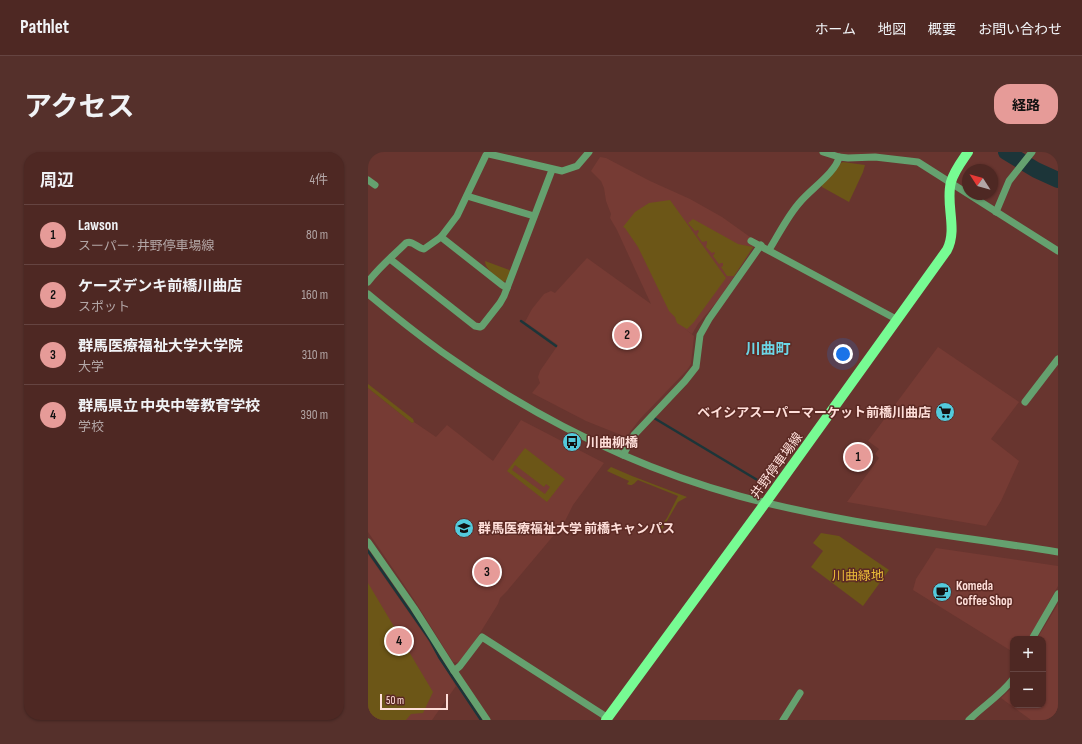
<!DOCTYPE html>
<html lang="ja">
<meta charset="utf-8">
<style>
:root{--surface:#4e2823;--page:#55302b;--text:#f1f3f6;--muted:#b3a6a6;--line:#654441;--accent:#e69b98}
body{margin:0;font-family:"Sofia Sans Condensed","Noto Sans JP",sans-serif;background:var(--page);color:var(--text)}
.controls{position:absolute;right:12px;bottom:12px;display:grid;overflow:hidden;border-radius:8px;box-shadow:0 1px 3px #0004}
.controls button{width:36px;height:36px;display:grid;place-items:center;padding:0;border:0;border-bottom:1px solid var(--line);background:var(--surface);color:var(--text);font:20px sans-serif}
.compass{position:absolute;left:594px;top:12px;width:36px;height:36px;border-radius:50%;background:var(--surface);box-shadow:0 1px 3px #0004;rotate:306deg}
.scale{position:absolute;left:12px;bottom:10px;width:68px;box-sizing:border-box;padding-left:4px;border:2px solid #feded9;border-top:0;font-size:11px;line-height:14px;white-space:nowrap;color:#feded9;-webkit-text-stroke:3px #5c2a24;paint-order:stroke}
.you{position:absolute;left:475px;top:202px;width:14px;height:14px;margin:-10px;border:3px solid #fff;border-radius:50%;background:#1a73e8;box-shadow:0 0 0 6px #1a73e833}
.badge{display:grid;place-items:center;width:26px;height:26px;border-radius:50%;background:var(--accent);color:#111;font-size:13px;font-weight:700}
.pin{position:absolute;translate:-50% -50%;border:2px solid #fff;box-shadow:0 1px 4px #0006}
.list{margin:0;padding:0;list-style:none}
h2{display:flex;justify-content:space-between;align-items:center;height:52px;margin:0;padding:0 16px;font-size:17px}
h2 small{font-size:13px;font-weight:400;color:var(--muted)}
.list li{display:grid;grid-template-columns:26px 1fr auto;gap:12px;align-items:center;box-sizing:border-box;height:60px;padding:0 16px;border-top:1px solid var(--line)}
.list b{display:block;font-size:15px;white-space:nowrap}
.list p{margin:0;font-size:13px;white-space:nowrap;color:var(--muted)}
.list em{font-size:13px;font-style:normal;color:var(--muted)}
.map{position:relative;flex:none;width:690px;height:568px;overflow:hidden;border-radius:16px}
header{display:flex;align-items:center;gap:24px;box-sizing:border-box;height:56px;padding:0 20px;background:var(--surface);border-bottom:1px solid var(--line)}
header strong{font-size:19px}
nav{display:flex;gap:22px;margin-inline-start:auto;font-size:14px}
.intro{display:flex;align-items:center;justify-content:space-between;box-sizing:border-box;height:96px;padding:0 24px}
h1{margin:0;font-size:28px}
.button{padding:10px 18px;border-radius:16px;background:var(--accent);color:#111;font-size:14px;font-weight:700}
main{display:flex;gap:24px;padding:0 24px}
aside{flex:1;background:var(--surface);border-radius:16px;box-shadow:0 1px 3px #0004}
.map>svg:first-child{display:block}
.built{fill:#763b34}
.green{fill:#6c5617;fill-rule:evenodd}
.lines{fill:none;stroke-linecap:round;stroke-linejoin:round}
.stream{stroke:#1c3539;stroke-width:2.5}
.river{stroke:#1c3539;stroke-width:16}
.minor{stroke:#65a16f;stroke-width:7}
.major{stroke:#77fb93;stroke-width:10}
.labels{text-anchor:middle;stroke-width:3;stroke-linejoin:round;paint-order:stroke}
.poi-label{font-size:13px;font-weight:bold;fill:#feded9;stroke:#5c2a24;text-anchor:start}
.street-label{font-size:13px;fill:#feded9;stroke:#5c2a24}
.park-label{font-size:13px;fill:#e9bb38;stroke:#5c2a24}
.quarter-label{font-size:15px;font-weight:bold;fill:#6cd6e6;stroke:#5c2a24}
</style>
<header>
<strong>Pathlet</strong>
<nav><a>ホーム</a><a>地図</a><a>概要</a><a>お問い合わせ</a></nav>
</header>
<div class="intro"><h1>アクセス</h1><a class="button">経路</a></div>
<main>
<aside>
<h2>周辺<small>4件</small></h2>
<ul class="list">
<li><span class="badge">1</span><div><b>Lawson</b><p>スーパー · 井野停車場線</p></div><em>80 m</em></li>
<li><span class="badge">2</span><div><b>ケーズデンキ前橋川曲店</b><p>スポット</p></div><em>160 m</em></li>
<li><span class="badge">3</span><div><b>群馬医療福祉大学大学院</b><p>大学</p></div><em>310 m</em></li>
<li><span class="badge">4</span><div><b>群馬県立 中央中等教育学校</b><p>学校</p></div><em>390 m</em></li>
</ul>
</aside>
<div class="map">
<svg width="690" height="568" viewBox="0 0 690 568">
<rect width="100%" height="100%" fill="#68352f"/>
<g class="built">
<polygon points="232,5 238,6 282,29 322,47 354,65 389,90 351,147 330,172 324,182 317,177 326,184 323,212 319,218 272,267 258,285 218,269 164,241 172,231 170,225 172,219 190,193 157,170 164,157 176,142 183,139 187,141 219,106 283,152 249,78 242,66 243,62 238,49 236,36 233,29 223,19"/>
<polygon points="570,195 651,250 623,287 651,309 633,349 618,374 479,350 511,306 507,302 511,297 500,289"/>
<polygon points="0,236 44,271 46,270 68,285 79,273 125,309 153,268 236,311 205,353 196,371 139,439 132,446 130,452 107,489 90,511 85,510 45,446 0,380"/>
<polygon points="568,396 690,414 690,434 661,487 645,487 645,500 545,438 548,427"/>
<polygon points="0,402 58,485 88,534 64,568 0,568"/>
<polygon points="690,452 690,568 663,568 633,546 645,535 645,553 675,553 675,487 669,487"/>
</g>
<g class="green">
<polygon points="475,10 497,13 495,20 481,50 454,35 454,32 471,12"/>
<polygon points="302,48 358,126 326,170 319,177 309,171 307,165 301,159 270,95 257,76 255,75 267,60 281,51"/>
<polygon points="325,67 370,92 385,95 366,124 359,124 353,115 355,114 355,111 353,111 351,112 345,104 347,101 346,100 344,101 338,95 339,91 339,89 334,90 329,83 331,79 330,78 327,79 320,71"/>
<path d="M 117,109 L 144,119 L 140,128 L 135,130 C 129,124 117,118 117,109 Z"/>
<polygon points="0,232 45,267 46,270 44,271 0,236"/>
<path d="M 157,296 L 197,327 L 179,350 L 139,319 ZM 147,313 L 176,335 L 178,332 L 182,335 L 177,342 L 144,318 Z"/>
<path d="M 243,315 L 264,324 L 319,345 L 310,350 L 292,381 L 289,379 L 299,366 L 310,344 L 270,328 C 266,331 265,335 259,332 L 261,329 L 239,319 Z"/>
<polygon points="453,381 471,384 521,418 495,454 443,415 455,399 445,391"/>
<polygon points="0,431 65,540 55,561 43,562 38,568 0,568"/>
</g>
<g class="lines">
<g class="stream">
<polyline points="153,169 188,194"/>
<polyline points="286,266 391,329"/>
<polyline points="0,399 62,488 71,505 113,568"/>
</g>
<polyline class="river" points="638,0 668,18 690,28"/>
<g class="minor">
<polyline points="455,0 471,5 480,6 507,5 550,10 690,99"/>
<polyline points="0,28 7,33"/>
<polyline points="99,44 166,64"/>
<polyline points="628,60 641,29 664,0"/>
<polyline points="73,85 134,133 139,136"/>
<polyline points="383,89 528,167"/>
<path d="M 401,98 C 411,82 420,63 433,49 C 442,38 469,19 471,5"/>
<polyline points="22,107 107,174 112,175 114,174 132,151 136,144 184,18"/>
<path d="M 0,130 C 11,115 25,104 38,91 C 45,88 49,96 56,97 L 73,85 L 89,64 L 118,3 L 121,2 L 194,19 L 209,14 L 221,0"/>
<path d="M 0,142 C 24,162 49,182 74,200 C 164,264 265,315 371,344 C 475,372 584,383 690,400"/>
<polyline points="657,250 690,207"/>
<polyline points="255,303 266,283 317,229 328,215 332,183 341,167 393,93"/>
<polyline points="0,390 46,456 86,519 119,568"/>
<polyline points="664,487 690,442"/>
<polyline points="86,519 92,514 114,485 240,566"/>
<polyline points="415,568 432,541"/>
<path d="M 601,568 C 615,554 633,543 645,527"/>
</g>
<path class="major" d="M 238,568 L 398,350 L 579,98 C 590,77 577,52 583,30 C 586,19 594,9 600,0"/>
</g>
<defs>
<g id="supermarket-disc" transform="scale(1)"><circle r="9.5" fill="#53cadc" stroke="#5c2a24"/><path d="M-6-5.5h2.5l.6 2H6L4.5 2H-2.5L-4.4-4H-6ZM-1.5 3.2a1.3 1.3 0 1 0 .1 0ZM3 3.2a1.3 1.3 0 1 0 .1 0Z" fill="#111"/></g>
<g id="bus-disc" transform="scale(1)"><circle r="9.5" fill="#53cadc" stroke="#5c2a24"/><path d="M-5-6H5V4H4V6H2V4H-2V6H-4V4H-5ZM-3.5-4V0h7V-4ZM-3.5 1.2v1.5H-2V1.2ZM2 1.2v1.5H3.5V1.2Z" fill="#111"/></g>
<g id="university-disc" transform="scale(1)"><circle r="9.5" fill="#53cadc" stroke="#5c2a24"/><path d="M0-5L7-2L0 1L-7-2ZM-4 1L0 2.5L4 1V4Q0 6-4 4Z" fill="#111"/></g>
<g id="cafe-disc" transform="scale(1)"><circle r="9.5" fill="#53cadc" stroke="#5c2a24"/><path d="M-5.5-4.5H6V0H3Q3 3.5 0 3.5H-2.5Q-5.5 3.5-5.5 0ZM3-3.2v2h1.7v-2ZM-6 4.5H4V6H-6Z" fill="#111"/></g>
</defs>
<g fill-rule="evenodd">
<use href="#supermarket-disc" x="577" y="260"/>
<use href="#bus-disc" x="204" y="290"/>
<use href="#university-disc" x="96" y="376"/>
<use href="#cafe-disc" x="574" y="440"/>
</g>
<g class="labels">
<g class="poi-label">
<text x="563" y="265" text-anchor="end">ベイシアスーパーマーケット前橋川曲店</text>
<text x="218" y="295">川曲柳橋</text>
<text x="110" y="381">群馬医療福祉大学 前橋キャンパス</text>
<text x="588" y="438">Komeda<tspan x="588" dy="15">Coffee Shop</tspan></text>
</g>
<g class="street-label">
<text transform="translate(408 313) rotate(-54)" y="5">井野停車場線</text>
</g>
<g class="park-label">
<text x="490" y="428">川曲緑地</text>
</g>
<g class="quarter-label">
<text x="400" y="202">川曲町</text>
</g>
</g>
</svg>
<div class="controls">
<button>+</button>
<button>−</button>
</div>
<svg class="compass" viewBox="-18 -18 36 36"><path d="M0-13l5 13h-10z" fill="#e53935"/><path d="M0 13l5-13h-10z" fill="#b3a6a6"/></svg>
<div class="scale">50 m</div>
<div class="you"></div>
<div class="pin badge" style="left:490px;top:305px">1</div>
<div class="pin badge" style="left:259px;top:183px">2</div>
<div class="pin badge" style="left:119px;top:420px">3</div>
<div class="pin badge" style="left:31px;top:489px">4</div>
</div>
</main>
